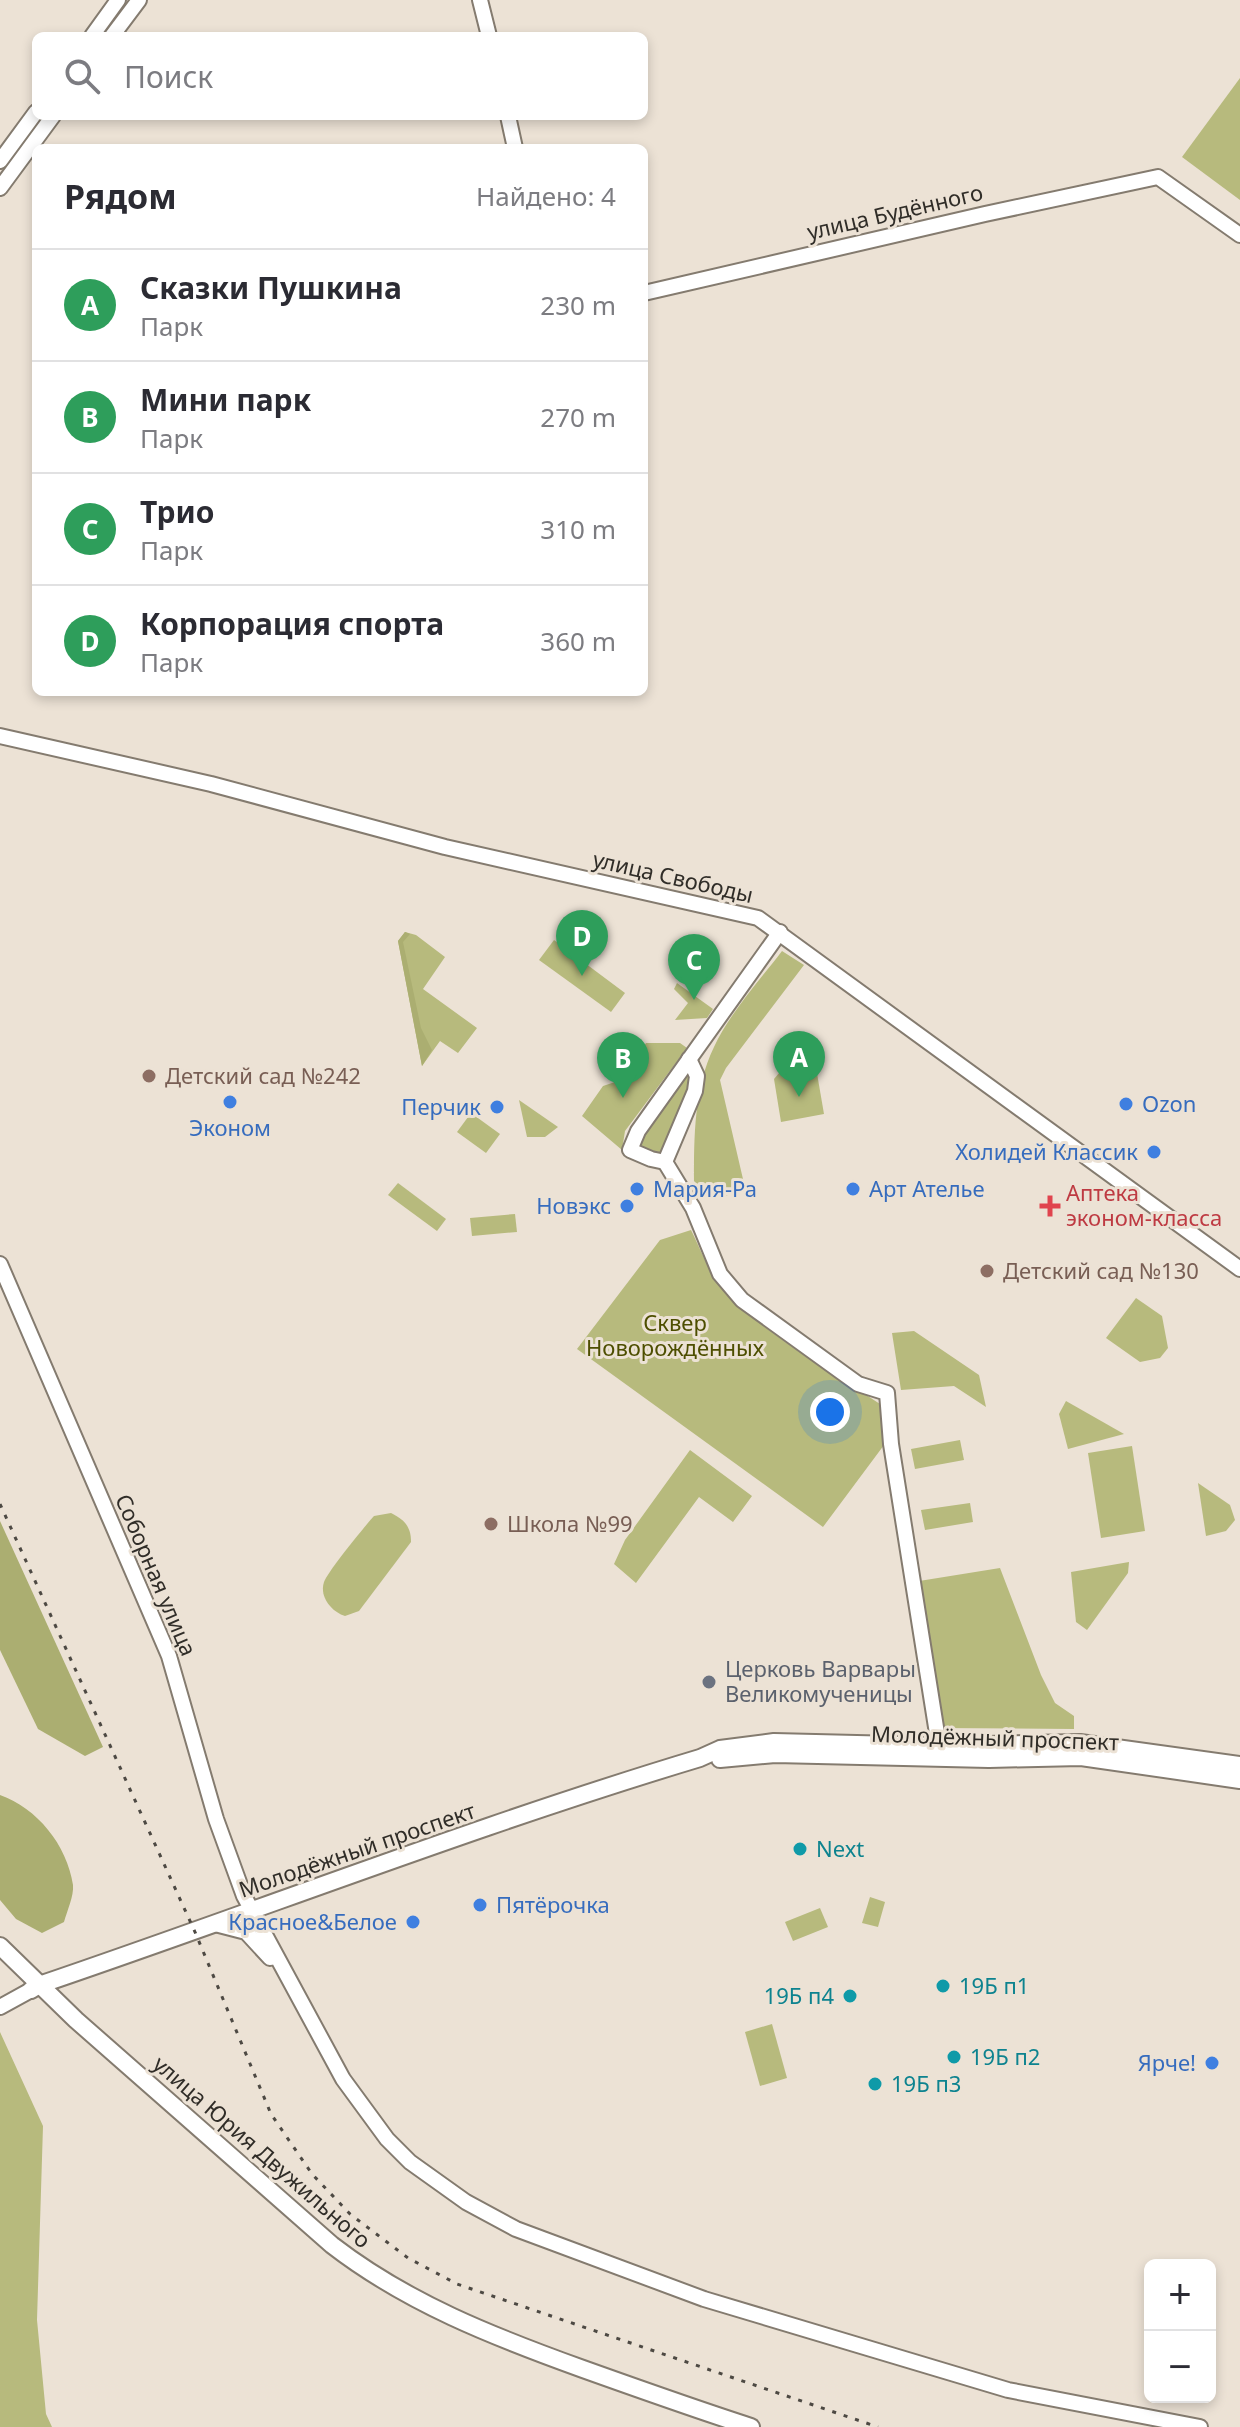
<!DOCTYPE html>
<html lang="ru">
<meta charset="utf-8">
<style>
:root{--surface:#fff;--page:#f2f2f3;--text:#2b2b33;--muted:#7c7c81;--line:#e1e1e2;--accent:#2563eb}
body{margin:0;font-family:"Noto Sans",sans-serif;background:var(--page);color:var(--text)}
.controls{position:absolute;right:24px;bottom:24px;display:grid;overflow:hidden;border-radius:12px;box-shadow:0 4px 12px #0003}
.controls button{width:72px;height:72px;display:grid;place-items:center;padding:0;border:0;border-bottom:2px solid var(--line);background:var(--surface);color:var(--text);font:40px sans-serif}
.you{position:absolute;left:830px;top:1412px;width:28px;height:28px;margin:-20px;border:6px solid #fff;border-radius:50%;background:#1a73e8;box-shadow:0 0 0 12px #1a73e833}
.badge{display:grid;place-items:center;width:52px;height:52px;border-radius:50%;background:var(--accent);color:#fff;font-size:26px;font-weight:700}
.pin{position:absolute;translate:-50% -66px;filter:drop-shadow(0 2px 4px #0008)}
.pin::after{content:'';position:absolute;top:42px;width:28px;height:24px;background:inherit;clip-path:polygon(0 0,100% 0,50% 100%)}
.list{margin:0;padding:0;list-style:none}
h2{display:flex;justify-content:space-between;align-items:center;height:104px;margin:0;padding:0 32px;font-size:34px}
h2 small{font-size:26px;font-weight:400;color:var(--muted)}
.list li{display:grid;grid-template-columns:52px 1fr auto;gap:24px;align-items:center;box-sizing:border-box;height:112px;padding:0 32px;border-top:2px solid var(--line)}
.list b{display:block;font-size:30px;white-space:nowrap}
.list p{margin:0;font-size:26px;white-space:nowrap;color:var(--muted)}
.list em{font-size:26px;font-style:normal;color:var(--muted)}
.icon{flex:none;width:44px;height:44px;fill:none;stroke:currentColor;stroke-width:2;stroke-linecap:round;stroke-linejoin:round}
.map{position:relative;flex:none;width:1240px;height:2427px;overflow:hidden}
.search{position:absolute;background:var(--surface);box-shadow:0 4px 12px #0003;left:32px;top:32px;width:616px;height:88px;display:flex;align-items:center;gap:20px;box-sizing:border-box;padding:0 28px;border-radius:12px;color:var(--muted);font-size:30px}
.panel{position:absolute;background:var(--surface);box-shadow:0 4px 12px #0003;left:32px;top:144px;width:616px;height:552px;border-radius:12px}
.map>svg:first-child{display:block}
.green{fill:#b7ba7d}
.forest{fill:#abae71}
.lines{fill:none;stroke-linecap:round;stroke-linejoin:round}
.minor-casing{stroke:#847b6f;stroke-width:18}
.major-casing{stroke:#847b6f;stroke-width:20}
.minor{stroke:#fff;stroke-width:14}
.major{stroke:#fff;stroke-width:16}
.rail{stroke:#4d4943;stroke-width:3;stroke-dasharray:4 8;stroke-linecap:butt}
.education-dot{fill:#8d6e63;stroke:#ece2d5;stroke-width:3}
.shop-dot{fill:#3f7fe0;stroke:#ece2d5;stroke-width:3}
.health-dot{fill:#e0444e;stroke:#ece2d5;stroke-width:3}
.worship-dot{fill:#6b7280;stroke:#ece2d5;stroke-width:3}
.culture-dot{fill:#0f9aa8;stroke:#ece2d5;stroke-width:3}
.labels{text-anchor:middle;stroke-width:6;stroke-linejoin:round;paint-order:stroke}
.street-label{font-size:22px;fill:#302d28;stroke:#ece2d5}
.education-label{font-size:22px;fill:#785e54;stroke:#ece2d5;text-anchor:start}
.shop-label{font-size:22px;fill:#366cbe;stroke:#ece2d5;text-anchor:end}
.health-label{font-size:22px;fill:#be3a42;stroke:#ece2d5;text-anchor:start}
.park-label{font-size:22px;fill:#4d4e00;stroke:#ece2d5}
.worship-label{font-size:22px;fill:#5b616d;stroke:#ece2d5;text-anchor:start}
.culture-label{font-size:22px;fill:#0d838f;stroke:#ece2d5;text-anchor:start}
</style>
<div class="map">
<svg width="1240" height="2427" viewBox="0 0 1240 2427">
<rect width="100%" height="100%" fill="#ece2d5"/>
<g class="green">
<polygon points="1240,78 1240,200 1182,157"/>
<polygon points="405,932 416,935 445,957 423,989 477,1028 458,1053 440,1041 422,1066 398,941"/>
<polygon points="554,940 625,993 611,1012 539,960"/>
<path d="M 782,951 L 804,965 L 726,1068 L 720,1080 L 746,1192 L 710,1198 L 694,1181 C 694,1137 694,1088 714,1047 C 729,1014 760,980 782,951 Z"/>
<polygon points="677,983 713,1009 707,1018 675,1020 688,1003 674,989"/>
<polygon points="646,1043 680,1043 687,1048 625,1131 622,1150 582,1116 603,1086 618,1081"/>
<polygon points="801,1047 814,1056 824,1114 781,1122 774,1079"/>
<polygon points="689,1066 695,1077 664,1152 651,1155 636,1148"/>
<polygon points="519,1100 558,1127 545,1137 527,1137"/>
<polygon points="471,1113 500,1134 486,1153 457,1132"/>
<polygon points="398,1183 446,1219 437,1231 388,1195"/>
<polygon points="515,1214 517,1232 472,1236 470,1218"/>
<path d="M 691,1230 C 698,1244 704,1260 713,1274 C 747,1325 829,1370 880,1404 L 887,1441 L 823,1527 L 577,1349 L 660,1240 Z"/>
<polygon points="1136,1298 1162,1316 1168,1348 1160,1358 1140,1362 1106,1338"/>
<polygon points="914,1331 979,1375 986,1407 954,1386 901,1390 892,1333"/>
<polygon points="1066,1401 1124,1434 1068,1449 1059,1414"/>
<polygon points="960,1440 964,1460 915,1469 911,1449"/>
<polygon points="1132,1446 1145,1531 1101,1538 1088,1453"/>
<polygon points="690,1450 752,1496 733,1522 699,1497 636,1583 614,1564 625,1540"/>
<polygon points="1198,1483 1230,1505 1235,1520 1226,1531 1206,1536"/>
<polygon points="970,1503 973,1522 925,1530 921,1510"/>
<path d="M 391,1513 C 405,1520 411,1527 411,1542 L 359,1611 L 345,1616 C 332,1612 319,1597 324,1582 C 328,1571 365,1526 374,1516 Z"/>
<polygon points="1129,1562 1128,1573 1087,1630 1076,1622 1071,1572"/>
<polygon points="1000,1568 1041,1675 1055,1703 1074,1716 1074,1729 936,1728 913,1582"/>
<polygon points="870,1897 885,1902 878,1927 862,1923"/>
<polygon points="820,1908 828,1927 793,1941 785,1922"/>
<polygon points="772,2024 787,2078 760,2086 745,2032"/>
<polygon points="0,2032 43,2126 37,2320 46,2414 52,2427 0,2427"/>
</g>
<g class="forest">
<polygon points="405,932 410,934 403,942 421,1028 432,1050 422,1066 398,941"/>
<polygon points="0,1521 103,1747 85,1756 38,1729 0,1650"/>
<path d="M 0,1795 C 37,1808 67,1845 73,1885 C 74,1896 67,1911 64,1922 L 42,1933 L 16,1919 L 0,1900 Z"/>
</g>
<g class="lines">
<g class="minor-casing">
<g id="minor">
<polyline points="480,0 489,36"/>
<polyline points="92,36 118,0"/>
<polyline points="112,36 139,0"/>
<polyline points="508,116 515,148"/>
<polyline points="0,161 36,112"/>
<polyline points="0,188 53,116"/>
<polyline points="644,293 985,214 1158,177 1240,235"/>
<polyline points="0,736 211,784 445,847 758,918 1240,1269"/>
<polyline points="665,1162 693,1208 720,1274 742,1300 858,1384 887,1393 891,1444 939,1746"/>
<polyline points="665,1162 651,1159 630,1150 638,1131 780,932"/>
<polyline points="665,1162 695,1091 697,1076 689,1059"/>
<polyline points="0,1264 169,1656 216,1819 244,1896 343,2079 387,2139 410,2162 466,2202 516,2229 704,2299 1008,2390 1200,2427"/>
<polyline points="215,1924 246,1932 270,1958"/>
<polyline points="0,2007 31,1990"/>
</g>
</g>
<g class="major-casing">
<g id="major">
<polyline points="720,1759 775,1754 989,1759 1081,1757 1240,1780"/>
<path d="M 0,1946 L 76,2020 L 332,2245 C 407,2303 494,2337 583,2369 C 639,2389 695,2409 751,2427"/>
<path d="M 31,1990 L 39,1985 C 260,1910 477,1825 700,1758 L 720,1749 L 774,1742 L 939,1746 L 1080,1743 L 1240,1765"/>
</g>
</g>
<use href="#minor" class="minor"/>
<use href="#major" class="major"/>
<polyline class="rail" points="0,1504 195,1932 271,2114 312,2174 350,2214 408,2258 457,2284 878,2427"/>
</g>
<g class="education-dot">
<circle cx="149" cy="1076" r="8"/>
<circle cx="987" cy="1271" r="8"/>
<circle cx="491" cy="1524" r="8"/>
</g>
<g class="shop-dot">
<circle cx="230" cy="1102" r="8"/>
<circle cx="1126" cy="1104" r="8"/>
<circle cx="497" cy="1107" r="8"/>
<circle cx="1154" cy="1152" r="8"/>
<circle cx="637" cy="1189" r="8"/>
<circle cx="853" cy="1189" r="8"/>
<circle cx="627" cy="1206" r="8"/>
<circle cx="480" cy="1905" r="8"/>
<circle cx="413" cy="1922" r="8"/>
<circle cx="1212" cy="2063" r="8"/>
</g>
<path class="health-dot" d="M1046 1194h8v8h8v8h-8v8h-8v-8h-8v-8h8z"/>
<circle class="worship-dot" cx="709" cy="1682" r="8"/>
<g class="culture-dot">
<circle cx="800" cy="1849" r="8"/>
<circle cx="943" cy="1986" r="8"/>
<circle cx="850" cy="1996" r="8"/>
<circle cx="954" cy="2057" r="8"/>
<circle cx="875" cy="2084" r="8"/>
</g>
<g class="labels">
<g class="street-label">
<text transform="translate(895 212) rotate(-13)" y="8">улица Будённого</text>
<text transform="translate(673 877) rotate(13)" y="8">улица Свободы</text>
<text transform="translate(156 1575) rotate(67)" y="8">Соборная улица</text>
<text transform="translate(995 1738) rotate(2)" y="8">Молодёжный проспект</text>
<text transform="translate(357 1850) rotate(-19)" y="8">Молодёжный проспект</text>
<text transform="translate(262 2152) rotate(41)" y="8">улица Юрия Двужильного</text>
</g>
<g class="education-label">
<text x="165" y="1084">Детский сад №242</text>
<text x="1003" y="1279">Детский сад №130</text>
<text x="507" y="1532">Школа №99</text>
</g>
<g class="shop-label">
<text x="1142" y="1112" text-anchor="start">Ozon</text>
<text x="481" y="1115">Перчик</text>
<text x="230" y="1136" text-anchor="middle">Эконом</text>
<text x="1138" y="1160">Холидей Классик</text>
<text x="653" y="1197" text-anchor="start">Мария-Ра</text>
<text x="869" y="1197" text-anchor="start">Арт Ателье</text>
<text x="611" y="1214">Новэкс</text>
<text x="496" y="1913" text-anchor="start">Пятёрочка</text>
<text x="397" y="1930">Красное&amp;Белое</text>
<text x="1196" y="2071">Ярче!</text>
</g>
<g class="health-label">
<text x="1066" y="1201">Аптека<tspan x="1066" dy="25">эконом-класса</tspan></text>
</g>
<g class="park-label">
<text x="675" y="1331">Сквер<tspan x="675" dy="25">Новорождённых</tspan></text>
</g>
<g class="worship-label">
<text x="725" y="1677">Церковь Варвары<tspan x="725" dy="25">Великомученицы</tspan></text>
</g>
<g class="culture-label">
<text x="816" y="1857">Next</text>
<text x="959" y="1994">19Б п1</text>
<text x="834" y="2004" text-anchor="end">19Б п4</text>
<text x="970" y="2065">19Б п2</text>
<text x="891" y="2092">19Б п3</text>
</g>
</g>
</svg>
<div class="controls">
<button>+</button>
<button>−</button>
</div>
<div class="you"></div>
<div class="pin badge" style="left:799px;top:1097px;background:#2e9e5b">A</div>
<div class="pin badge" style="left:623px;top:1098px;background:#2e9e5b">B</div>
<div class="pin badge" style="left:694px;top:1000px;background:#2e9e5b">C</div>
<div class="pin badge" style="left:582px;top:976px;background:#2e9e5b">D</div>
<div class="search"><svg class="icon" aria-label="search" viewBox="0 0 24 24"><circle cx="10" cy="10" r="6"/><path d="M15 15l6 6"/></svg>Поиск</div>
<section class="panel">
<h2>Рядом<small>Найдено: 4</small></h2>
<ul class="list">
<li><span class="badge" style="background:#2e9e5b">A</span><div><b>Сказки Пушкина</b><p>Парк</p></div><em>230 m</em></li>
<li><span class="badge" style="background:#2e9e5b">B</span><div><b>Мини парк</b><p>Парк</p></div><em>270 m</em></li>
<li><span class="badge" style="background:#2e9e5b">C</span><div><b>Трио</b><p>Парк</p></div><em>310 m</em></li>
<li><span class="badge" style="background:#2e9e5b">D</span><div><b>Корпорация спорта</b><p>Парк</p></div><em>360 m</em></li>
</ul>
</section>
</div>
